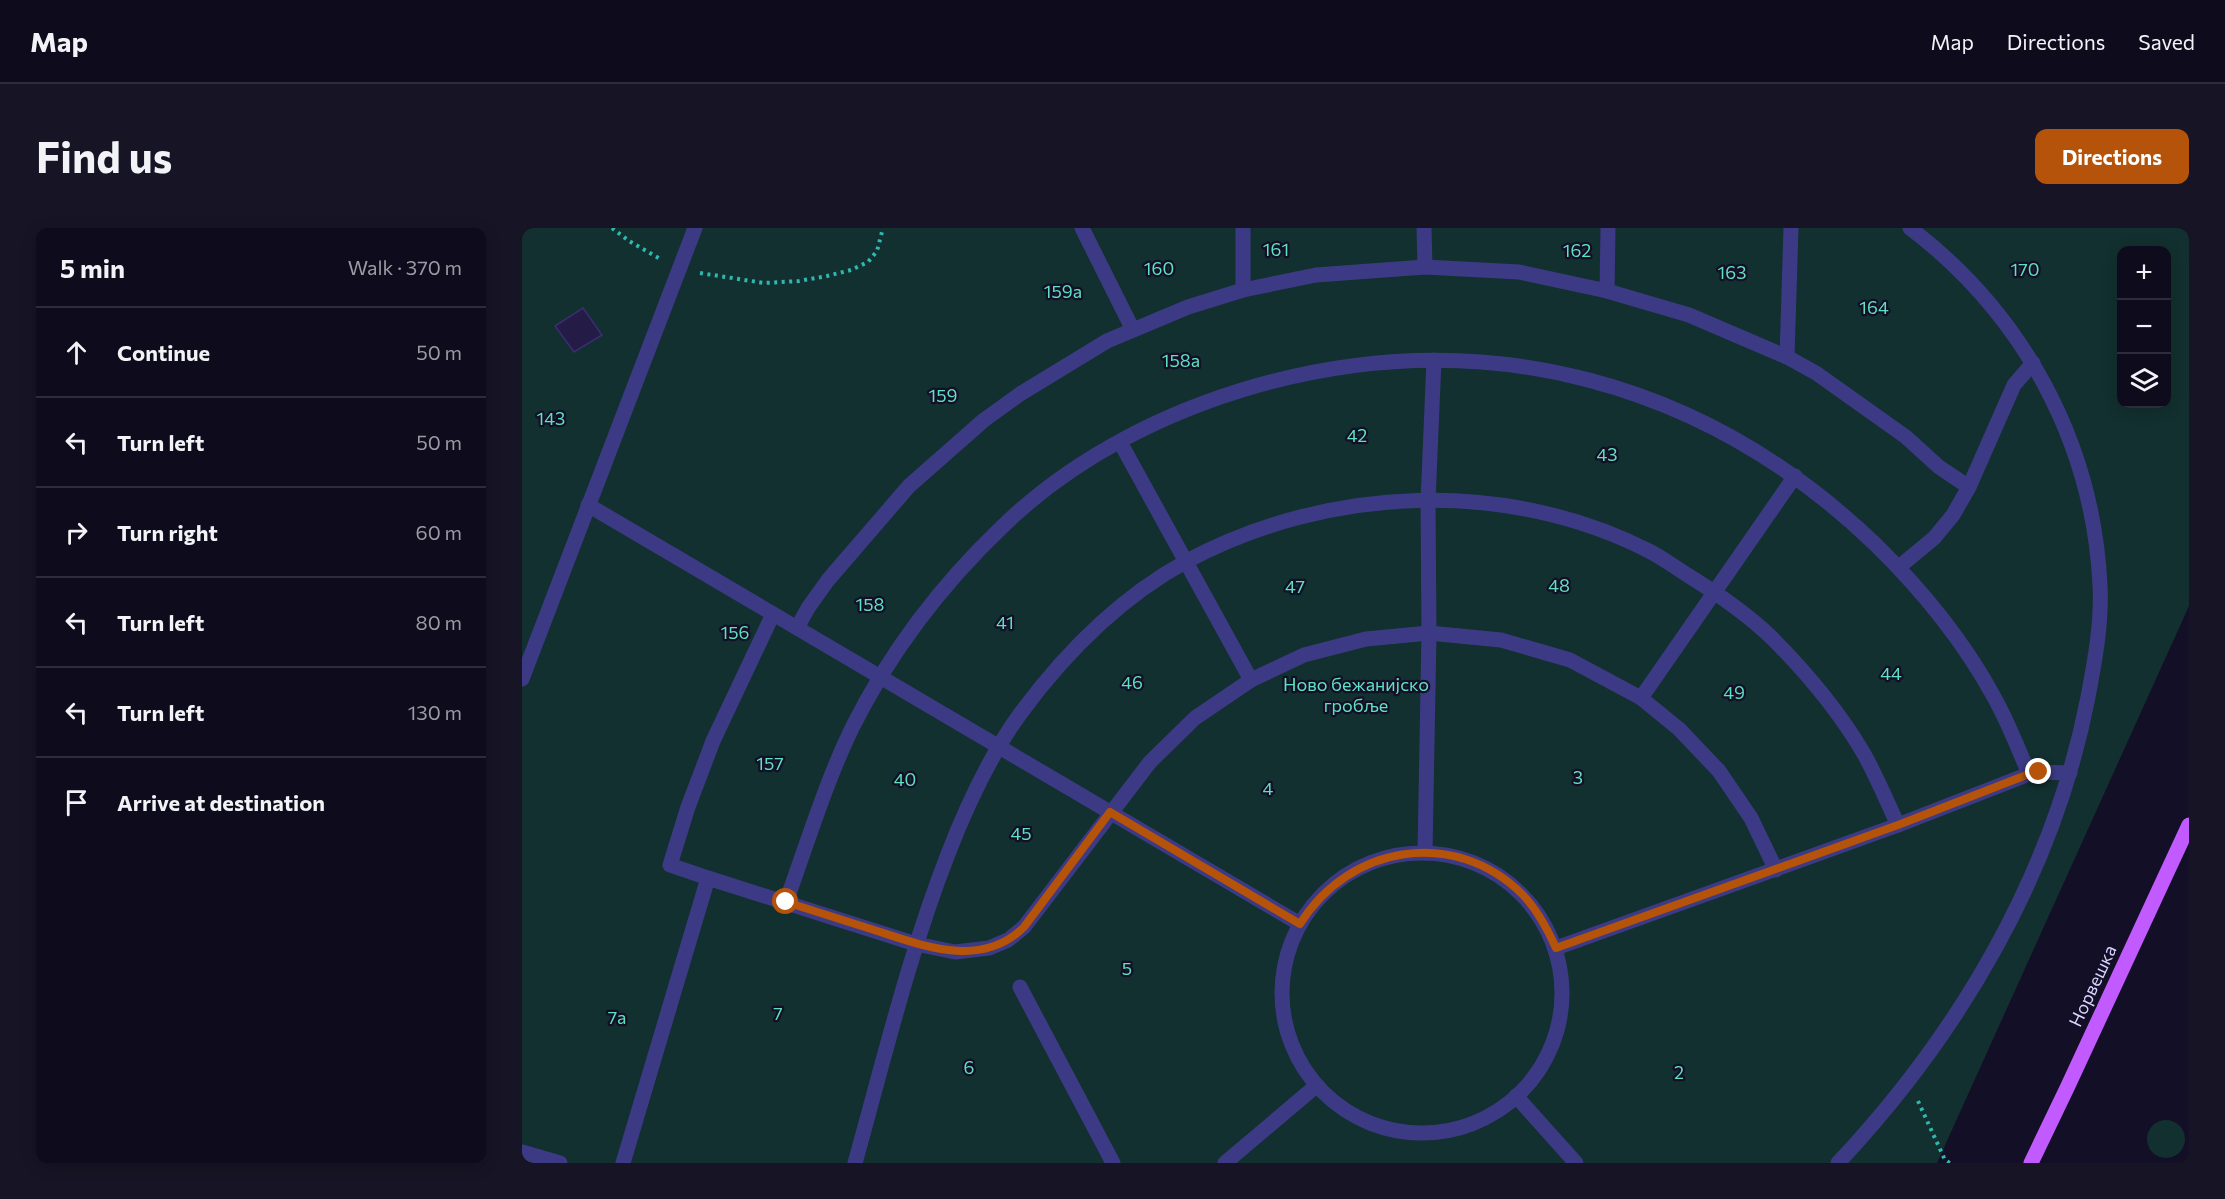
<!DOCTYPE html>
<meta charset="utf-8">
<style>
:root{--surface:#0e0b1c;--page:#171425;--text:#f1f3f6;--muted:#9b9ba3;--line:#2e2b3b;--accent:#b45309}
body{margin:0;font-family:Commissioner,sans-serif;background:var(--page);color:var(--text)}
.controls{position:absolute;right:18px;top:18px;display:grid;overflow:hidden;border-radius:12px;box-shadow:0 3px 15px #0003}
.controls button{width:54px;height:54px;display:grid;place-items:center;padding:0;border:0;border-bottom:2px solid var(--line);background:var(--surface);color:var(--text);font:30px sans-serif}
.stop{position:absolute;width:18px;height:18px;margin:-14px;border:4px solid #b45309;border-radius:50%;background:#fff}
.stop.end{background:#b45309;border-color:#fff;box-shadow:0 2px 6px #0008}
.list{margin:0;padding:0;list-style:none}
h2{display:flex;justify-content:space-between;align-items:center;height:78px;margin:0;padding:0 24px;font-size:26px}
h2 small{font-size:20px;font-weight:400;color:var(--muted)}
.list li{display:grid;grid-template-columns:39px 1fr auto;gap:18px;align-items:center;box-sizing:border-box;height:90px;padding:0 24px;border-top:2px solid var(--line)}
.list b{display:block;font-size:22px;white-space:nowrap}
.list em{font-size:20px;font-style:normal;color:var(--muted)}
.icon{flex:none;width:33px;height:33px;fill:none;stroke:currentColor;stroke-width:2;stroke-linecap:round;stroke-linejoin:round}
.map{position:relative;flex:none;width:1667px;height:935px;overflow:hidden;border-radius:12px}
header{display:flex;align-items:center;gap:36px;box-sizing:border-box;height:84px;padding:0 30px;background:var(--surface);border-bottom:2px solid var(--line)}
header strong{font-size:28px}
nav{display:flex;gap:33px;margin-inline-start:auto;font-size:21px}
.intro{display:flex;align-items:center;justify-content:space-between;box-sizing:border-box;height:144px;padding:0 36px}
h1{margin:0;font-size:42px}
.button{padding:15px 27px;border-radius:12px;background:var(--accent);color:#fff;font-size:21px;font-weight:700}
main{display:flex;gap:36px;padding:0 36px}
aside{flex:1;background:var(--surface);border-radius:12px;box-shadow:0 3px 15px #0003}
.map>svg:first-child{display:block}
.green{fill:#12302f;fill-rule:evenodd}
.building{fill:#241b47;stroke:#3b2d73;stroke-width:1.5}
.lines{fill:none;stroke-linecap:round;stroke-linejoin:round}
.path{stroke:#2fb8b0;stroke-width:4;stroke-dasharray:3 4.5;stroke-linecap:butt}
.minor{stroke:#3d3a85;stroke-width:15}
.major{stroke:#c25bff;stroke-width:15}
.route{stroke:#b45309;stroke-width:8}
.labels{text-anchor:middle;stroke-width:4.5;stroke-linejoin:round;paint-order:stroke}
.park-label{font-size:18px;fill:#5fe0c0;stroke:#130f26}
.street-label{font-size:18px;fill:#d9d4ff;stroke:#130f26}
</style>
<header>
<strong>Map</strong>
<nav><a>Map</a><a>Directions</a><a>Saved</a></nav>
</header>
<div class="intro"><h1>Find us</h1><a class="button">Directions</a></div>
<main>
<aside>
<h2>5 min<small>Walk · 370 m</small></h2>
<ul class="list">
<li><svg class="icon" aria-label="ahead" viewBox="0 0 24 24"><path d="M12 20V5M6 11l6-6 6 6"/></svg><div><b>Continue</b></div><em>50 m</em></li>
<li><svg class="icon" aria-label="left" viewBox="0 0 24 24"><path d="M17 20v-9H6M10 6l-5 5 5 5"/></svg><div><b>Turn left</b></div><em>50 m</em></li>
<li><svg class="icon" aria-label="right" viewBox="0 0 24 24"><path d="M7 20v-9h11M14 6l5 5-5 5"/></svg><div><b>Turn right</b></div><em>60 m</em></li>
<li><svg class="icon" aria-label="left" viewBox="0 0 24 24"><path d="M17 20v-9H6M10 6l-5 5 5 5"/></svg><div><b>Turn left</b></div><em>80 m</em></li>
<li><svg class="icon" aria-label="left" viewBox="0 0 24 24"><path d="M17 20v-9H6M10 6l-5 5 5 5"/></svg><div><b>Turn left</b></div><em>130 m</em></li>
<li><svg class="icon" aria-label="arrive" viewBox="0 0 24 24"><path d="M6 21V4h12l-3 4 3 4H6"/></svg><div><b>Arrive at destination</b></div></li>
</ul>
</aside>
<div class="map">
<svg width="1667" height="935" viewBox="0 0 1667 935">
<rect width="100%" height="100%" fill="#130f26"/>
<g class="green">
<path d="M 0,0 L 1667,0 L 1667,378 L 1415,935 L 0,935 ZM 1600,22 L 1644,22 L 1644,176 L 1600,176 Z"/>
<circle cx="1644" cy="911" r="19"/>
</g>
<polygon class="building" points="61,80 80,107 52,124 33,98"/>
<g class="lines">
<g class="path">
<polyline points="90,0 107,13 140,32"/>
<polyline points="178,45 242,55 277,53 305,48 329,42 346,34 355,23 361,0"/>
<polyline points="1396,873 1423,932 1428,935"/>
</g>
<g class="minor">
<polyline points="560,0 611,102"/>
<polyline points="721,0 721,62"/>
<polyline points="902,0 903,39"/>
<polyline points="1085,63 1086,0"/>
<polyline points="1265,129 1269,0"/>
<polyline points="598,214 729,452"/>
<polyline points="1447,259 1492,157 1511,135"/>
<polyline points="66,277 778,696"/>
<polyline points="275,400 286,380 306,352 387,258 462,192 498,166 585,113 666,79 721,62 794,47 903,39 997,44 1085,63 1167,87 1265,129 1294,145 1384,209 1417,239 1447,259 1431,287 1412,310 1377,339"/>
<polyline points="0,451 173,0"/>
<polyline points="1119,470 1273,248"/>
<circle cx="900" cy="765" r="140"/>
<polyline points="903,625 907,405 906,273 912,132"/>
<polyline points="186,650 148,637 166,579 191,513 251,386"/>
<path d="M 264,674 C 285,616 303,556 330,500 C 368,424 419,357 481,298 C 551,230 644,183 737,157 C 965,94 1184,154 1353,316 C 1399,361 1441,412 1472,469 C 1486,494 1496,520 1507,546"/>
<polyline points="1034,720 1376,597 1507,546 1517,544 1548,545"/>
<polyline points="498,759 591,935"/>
<polyline points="994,868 1054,935"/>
<polyline points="0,924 38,935"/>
<polyline points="101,935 186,650 394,716 433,724 467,720 486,712 502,699 628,534 673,490 729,452 782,427 844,411 907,405 979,412 1048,432 1119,470 1157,501 1197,543 1229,590 1254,642"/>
<path d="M 333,935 C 362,831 387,726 426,626 C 445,577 467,529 498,486 C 543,425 597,370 665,333 C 805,258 984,250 1127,323 C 1141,330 1154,340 1167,348 C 1196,366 1225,386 1249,409 C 1284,444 1317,483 1342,526 C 1355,549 1365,574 1376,597"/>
<polyline points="703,935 794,858"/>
<path d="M 1316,935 C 1438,805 1532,645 1566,469 C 1573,432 1580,394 1578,357 C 1571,214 1501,86 1388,0"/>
</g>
<polyline class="major" points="1509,935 1545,860 1667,597"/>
</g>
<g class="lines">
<path class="route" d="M 264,674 C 293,683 321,692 349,701 C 399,717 459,742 502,699 L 588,584 L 778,696 C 827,617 932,599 1000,666 C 1015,681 1025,700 1034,720 L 1376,597 L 1507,546 L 1517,544"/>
</g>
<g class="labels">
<g class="park-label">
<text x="754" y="28">161</text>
<text x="1055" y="29">162</text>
<text x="637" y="47">160</text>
<text x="1503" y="48">170</text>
<text x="1210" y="51">163</text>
<text x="541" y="70">159a</text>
<text x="1352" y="86">164</text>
<text x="659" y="139">158a</text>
<text x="421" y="174">159</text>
<text x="29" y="197">143</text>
<text x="835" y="214">42</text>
<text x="1085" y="233">43</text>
<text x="1037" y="364">48</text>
<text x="773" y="365">47</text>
<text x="348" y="383">158</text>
<text x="483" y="401">41</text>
<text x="213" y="411">156</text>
<text x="1369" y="452">44</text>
<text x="610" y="461">46</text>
<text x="834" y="463">Ново бежанијско<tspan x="834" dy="21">гробље</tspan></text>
<text x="1212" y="471">49</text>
<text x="248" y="542">157</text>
<text x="1056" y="556">3</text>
<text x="383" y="558">40</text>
<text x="746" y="567">4</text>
<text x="499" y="612">45</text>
<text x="605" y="747">5</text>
<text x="256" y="792">7</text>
<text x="95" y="796">7a</text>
<text x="447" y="846">6</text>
<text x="1157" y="851">2</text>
</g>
<g class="street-label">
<text transform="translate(1571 758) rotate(-65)" y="6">Норвешка</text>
</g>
</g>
</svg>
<div class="controls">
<button>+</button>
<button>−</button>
<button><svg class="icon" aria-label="layers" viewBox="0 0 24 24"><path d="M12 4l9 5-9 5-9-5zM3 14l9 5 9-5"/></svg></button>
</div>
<div class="stop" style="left:264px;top:674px"></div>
<div class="stop end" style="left:1517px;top:544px"></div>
</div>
</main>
